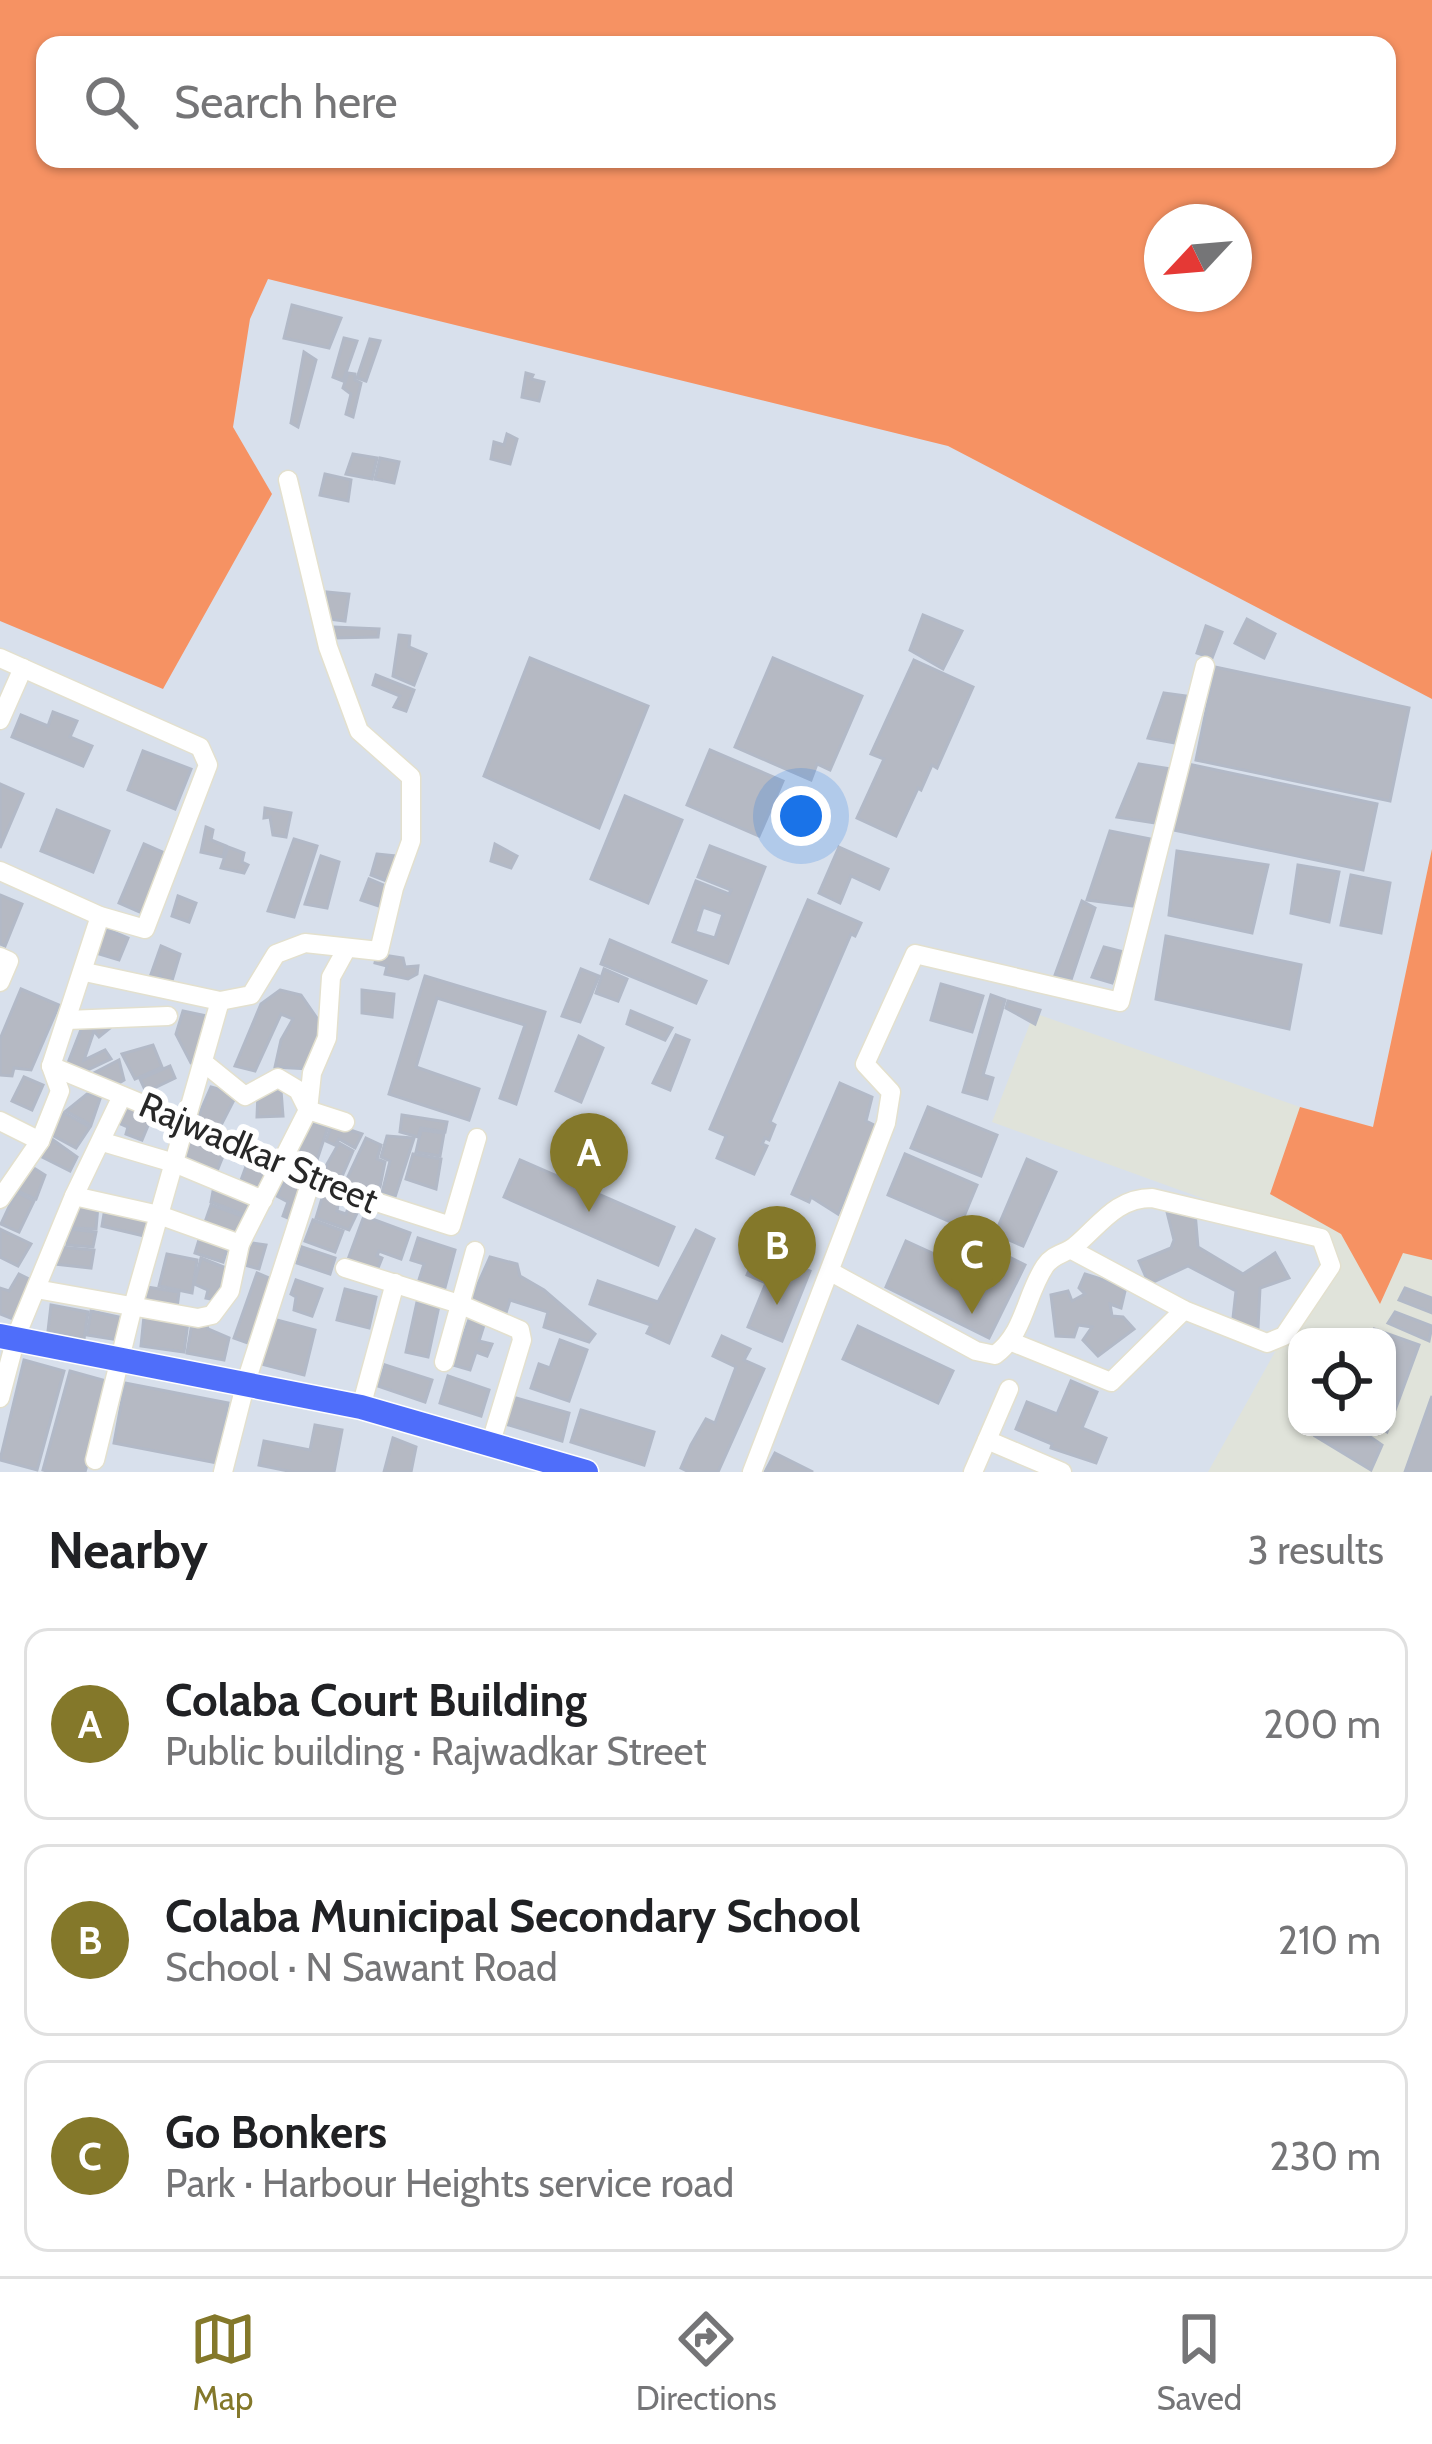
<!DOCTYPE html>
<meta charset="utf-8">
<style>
:root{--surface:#fff;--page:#f6f6f6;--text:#202124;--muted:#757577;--line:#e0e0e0;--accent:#84782a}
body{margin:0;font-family:Cabin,sans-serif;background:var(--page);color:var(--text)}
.controls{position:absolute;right:36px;bottom:36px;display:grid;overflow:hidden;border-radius:24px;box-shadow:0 3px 9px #0004}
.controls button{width:108px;height:108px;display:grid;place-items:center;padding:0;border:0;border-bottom:3px solid var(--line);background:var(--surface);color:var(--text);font:60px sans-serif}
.compass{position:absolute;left:1144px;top:204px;width:108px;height:108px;border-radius:50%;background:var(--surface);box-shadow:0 3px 9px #0004;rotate:244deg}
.you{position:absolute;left:801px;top:816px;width:42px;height:42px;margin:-30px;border:9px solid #fff;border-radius:50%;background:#1a73e8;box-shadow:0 0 0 18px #1a73e833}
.badge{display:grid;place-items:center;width:78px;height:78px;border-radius:50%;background:var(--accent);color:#fff;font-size:39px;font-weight:700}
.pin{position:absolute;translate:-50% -99px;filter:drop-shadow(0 3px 6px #0008)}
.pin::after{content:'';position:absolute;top:63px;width:42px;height:36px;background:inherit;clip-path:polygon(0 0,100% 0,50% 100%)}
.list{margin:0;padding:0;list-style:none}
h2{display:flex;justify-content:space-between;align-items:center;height:156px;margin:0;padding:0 48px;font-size:51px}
h2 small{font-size:39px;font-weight:400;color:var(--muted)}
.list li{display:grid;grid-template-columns:78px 1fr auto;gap:36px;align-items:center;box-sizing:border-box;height:192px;margin:0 24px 24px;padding:0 24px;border:3px solid var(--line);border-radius:24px}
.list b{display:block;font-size:45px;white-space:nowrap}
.list p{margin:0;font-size:39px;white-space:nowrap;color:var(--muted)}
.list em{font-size:39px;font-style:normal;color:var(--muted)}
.icon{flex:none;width:66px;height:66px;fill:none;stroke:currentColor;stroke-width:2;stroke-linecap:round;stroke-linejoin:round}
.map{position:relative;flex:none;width:1432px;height:1472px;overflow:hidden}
.search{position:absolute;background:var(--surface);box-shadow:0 3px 9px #0004;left:36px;right:36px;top:36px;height:132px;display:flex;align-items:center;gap:30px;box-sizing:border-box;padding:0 42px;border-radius:24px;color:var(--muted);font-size:45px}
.sheet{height:804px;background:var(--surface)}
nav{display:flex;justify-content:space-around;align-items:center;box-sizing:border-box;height:168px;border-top:3px solid var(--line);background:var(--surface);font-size:33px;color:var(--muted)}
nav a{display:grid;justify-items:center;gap:6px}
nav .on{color:var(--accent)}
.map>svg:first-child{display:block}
.industrial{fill:#e0e3da;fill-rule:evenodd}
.water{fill:#f69263;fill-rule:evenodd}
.building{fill:#b5b9c3;stroke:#b2b9c7;stroke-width:3;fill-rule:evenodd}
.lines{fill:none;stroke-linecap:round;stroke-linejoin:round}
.minor-casing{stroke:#e3e0ce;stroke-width:21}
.major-casing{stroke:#fff;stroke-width:27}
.minor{stroke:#fff;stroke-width:18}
.major{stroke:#4f6efa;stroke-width:24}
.labels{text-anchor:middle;stroke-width:12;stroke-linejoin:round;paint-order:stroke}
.street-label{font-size:36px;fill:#282828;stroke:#fff}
</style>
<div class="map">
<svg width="1432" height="1472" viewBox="0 0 1432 1472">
<rect width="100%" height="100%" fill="#d8e0ec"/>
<path class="industrial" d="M 1432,849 L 1432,1472 L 1208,1472 L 1334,1246 L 992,1122 L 1034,1013 L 1300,1107 L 1373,1127 ZM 1297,1337 L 1387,1337 L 1387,1427 L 1297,1427 Z"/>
<g class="water">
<path d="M 0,0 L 1432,0 L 1432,699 L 948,446 L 268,279 L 250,319 L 233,427 L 272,494 L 163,689 L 0,621 ZM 45,45 L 1387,45 L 1387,159 L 45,159 ZM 1162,222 L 1234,222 L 1234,294 L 1162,294 Z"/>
<polygon points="1432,849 1432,1260 1403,1253 1380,1304 1341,1234 1270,1194 1300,1107 1373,1127"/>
</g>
<g class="building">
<polygon points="292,305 341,318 329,348 284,338"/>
<polygon points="344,338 357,341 343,381 333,377"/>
<polygon points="370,339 380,341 366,381 357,378"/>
<polygon points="304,352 316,360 298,427 291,423"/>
<polygon points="348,373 355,374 355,380 361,383 353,417 346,414 351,394 343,388"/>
<polygon points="526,373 533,375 531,379 544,382 539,401 522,397"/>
<polygon points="507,434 517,439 510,464 491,459 494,442 504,445"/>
<polygon points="353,454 377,458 372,479 346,474"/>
<polygon points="380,458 399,462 394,483 375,479"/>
<polygon points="325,474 351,480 348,501 320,495"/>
<polygon points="327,592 349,594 345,621 328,619"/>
<polygon points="923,615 962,631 943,669 910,650"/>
<polygon points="1247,619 1275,634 1264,658 1235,643"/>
<polygon points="1206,626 1222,632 1212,658 1197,653"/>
<polygon points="333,627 379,629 378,637 333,638"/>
<polygon points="399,635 410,636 409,647 426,654 414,685 393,676"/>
<polygon points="530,658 648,706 599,828 484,776"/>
<polygon points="773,658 862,696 830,770 817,764 811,780 735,747"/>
<polygon points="914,660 973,687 937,768 932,765 921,790 918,788 896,836 857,818 884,759 871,754"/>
<polygon points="1215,667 1409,708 1390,801 1196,760"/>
<polygon points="376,675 414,690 406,711 394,707 400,696 373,685"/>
<polygon points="1164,693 1186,696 1175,743 1148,738"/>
<polygon points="53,712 77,721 70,737 92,746 83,766 12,737 21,715 48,726"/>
<polygon points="710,750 783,781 759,836 687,805"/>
<polygon points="143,751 191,769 175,809 128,790"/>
<polygon points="1139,764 1171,769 1162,824 1117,817"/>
<polygon points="1188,764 1377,804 1363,870 1174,830"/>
<polygon points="0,784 23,794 0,848"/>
<polygon points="625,796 682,820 648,903 591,879"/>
<polygon points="265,808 291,813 286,837 273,835 270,817 264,818"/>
<polygon points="57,810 109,831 93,872 41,851"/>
<polygon points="206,827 213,830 211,840 226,846 223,857 201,852"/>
<polygon points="1110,831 1155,840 1141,907 1087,900"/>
<polygon points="294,839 317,846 294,917 268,911"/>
<polygon points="144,844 167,854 142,913 119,903"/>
<polygon points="495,844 517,856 511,868 491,861"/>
<path d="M 710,846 L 765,867 L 728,963 L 673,942 L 696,881 L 729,894 L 731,890 L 698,877 ZM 703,907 L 723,914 L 715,938 L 695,932 Z"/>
<polygon points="228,847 244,853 242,862 248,865 244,873 221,868"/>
<polygon points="839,847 888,869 879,889 851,876 840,903 819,893"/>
<polygon points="1177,851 1268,865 1252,933 1169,915"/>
<polygon points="377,854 397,856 389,882 371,875"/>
<polygon points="321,856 339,862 327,908 305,904"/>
<polygon points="1298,865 1339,872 1329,922 1291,913"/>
<polygon points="1351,875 1390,883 1381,933 1341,925"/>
<polygon points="369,879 386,886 379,906 361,900"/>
<polygon points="0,895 22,904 5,946 0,944"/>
<polygon points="178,896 196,903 189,922 172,916"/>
<polygon points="808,900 861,923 855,936 851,934 770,1122 775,1125 769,1140 765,1138 762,1144 767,1146 754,1174 717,1158 726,1136 710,1129"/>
<polygon points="1082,901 1095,908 1071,980 1055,975"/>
<polygon points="104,928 128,938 119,960 96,953"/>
<polygon points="1166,936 1301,965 1289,1029 1156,999"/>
<polygon points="610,940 706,981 696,1003 601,964"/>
<polygon points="161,946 180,954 171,984 163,982 160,975 157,982 149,980"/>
<polygon points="1104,947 1124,952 1112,983 1092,977"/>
<polygon points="377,954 403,958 405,967 418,966 417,974 408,979 385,974 387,966 375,963"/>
<polygon points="581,969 599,976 580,1022 562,1016"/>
<polygon points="604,969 627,979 618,1001 596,993"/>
<polygon points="425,976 545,1012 516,1104 500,1098 525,1025 437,998 416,1067 479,1089 469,1120 389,1094"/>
<polygon points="941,984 983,996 972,1032 931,1020"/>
<polygon points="21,989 59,1005 31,1070 14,1068 12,1076 0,1075 0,1039"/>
<polygon points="280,990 301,995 321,1024 309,1069 275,1067 281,1040 293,1019 281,1014 255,1071 235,1066 261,1004"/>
<polygon points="362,990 394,994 392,1017 362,1013"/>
<polygon points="991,995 1005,1000 983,1075 993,1078 987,1099 963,1092"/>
<polygon points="1008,1001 1040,1010 1035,1024 1006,1008"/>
<polygon points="183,1011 211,1017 199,1065 191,1063 176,1034"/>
<polygon points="631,1011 672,1028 665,1040 627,1024"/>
<polygon points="107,1021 110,1028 99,1037 94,1031 84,1060 105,1050 111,1059 79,1074 66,1068 84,1022"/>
<polygon points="676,1035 689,1040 670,1090 653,1083"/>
<polygon points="579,1036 603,1048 581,1102 556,1091"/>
<polygon points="153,1045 162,1067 135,1079 122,1054"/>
<polygon points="119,1060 124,1080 114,1086 88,1076"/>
<polygon points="170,1066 175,1078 146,1092 140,1079"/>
<polygon points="24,1077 43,1085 32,1110 12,1101"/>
<polygon points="840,1083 872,1097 866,1121 876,1126 838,1214 811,1197 809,1202 792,1194"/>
<polygon points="211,1087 237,1094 217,1133 195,1124"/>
<polygon points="281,1090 283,1116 257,1117 258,1092"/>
<polygon points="87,1094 101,1096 91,1125 66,1111"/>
<polygon points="123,1104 152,1116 142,1140 126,1134 128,1127 116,1122"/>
<polygon points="928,1107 997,1135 981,1176 911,1148"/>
<polygon points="64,1113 90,1127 76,1148 50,1134"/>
<polygon points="402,1115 447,1122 445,1132 421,1128 418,1137 400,1132"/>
<polygon points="308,1121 328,1127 316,1163 296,1157"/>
<polygon points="332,1124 362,1134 355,1148 339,1139 335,1145 326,1141"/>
<polygon points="421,1130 444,1133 440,1156 416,1152"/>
<polygon points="387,1136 414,1138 395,1197 382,1193 390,1161 381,1157"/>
<polygon points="49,1137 77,1157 70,1171 38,1155"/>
<polygon points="191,1137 225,1151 217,1171 186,1158 186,1141"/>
<polygon points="366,1138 381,1145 377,1159 385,1162 379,1192 345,1183"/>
<polygon points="339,1143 353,1151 340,1181 322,1173"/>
<polygon points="413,1154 441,1159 436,1189 406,1179"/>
<polygon points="905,1154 977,1185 960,1226 888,1195"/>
<polygon points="1027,1159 1056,1172 1023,1246 995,1234"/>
<polygon points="520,1160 674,1227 658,1265 504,1197"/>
<polygon points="248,1161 268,1169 260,1191 240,1183"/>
<polygon points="29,1165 45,1175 36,1199 18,1191"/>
<polygon points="287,1175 307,1184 295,1221 283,1216 288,1202 277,1196"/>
<polygon points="214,1186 252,1198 245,1215 211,1202"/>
<polygon points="16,1192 34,1201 19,1232 1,1224"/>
<polygon points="323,1195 339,1199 337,1211 346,1214 351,1200 361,1205 349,1230 316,1218"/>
<polygon points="75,1204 98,1206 96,1229 72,1228"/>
<polygon points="211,1205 245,1217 238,1237 204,1225"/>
<polygon points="105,1208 153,1219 148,1237 102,1226"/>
<polygon points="1167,1212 1195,1212 1198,1247 1243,1274 1275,1253 1289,1278 1260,1288 1258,1328 1232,1327 1236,1291 1188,1266 1149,1284 1139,1261 1171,1248 1174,1240"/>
<polygon points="364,1216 410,1233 401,1259 379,1251 377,1256 382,1258 376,1273 347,1262"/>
<polygon points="313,1220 343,1231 335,1252 305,1241"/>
<polygon points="0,1229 31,1244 18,1266 0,1257"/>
<polygon points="70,1229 96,1232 93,1247 67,1245"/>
<polygon points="696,1230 714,1239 669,1343 647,1333 651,1325 590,1304 598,1281 658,1302"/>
<polygon points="201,1233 229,1243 223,1262 195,1253"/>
<polygon points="418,1238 455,1250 443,1295 417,1286 424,1264 411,1260"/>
<polygon points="906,1241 976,1273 989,1247 1025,1265 989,1338 886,1287"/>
<polygon points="245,1242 266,1245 259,1269 241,1264"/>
<polygon points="59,1247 94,1250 91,1268 54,1264"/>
<polygon points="302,1247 335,1258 330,1274 297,1263"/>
<polygon points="758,1250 810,1271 782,1341 748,1327 766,1283 747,1275"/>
<polygon points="167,1254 197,1260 192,1293 159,1286"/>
<polygon points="490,1257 517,1264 520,1276 544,1290 595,1334 589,1342 544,1327 548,1312 510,1300 505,1316 469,1304"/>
<polygon points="201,1258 226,1268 216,1300 206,1298 208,1290 194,1284"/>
<polygon points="257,1273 274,1280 251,1344 234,1338"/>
<polygon points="19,1274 35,1282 16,1320 0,1314 0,1288 9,1291"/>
<polygon points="1085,1274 1126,1287 1121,1308 1110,1304 1112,1316 1123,1317 1134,1329 1098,1356 1083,1340 1092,1327 1078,1325 1074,1337 1056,1336 1051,1295 1068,1291 1072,1301 1085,1294 1079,1288"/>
<polygon points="296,1280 322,1289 312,1316 294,1310 296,1297 291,1294"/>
<polygon points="147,1287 179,1292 177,1308 145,1303"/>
<polygon points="1405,1288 1432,1298 1432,1313 1399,1300"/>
<polygon points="345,1289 376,1297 369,1328 337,1320"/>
<polygon points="417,1302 439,1306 428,1357 406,1352"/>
<polygon points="51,1305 88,1312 84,1339 48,1331"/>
<polygon points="91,1311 123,1318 119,1340 87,1335"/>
<polygon points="1395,1312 1432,1326 1429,1341 1388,1323"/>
<polygon points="144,1316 188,1322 184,1352 141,1346"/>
<polygon points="470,1317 485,1322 479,1341 492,1344 487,1356 476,1352 470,1370 453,1365"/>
<polygon points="273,1319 315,1330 304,1375 261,1364"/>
<polygon points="192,1323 207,1325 208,1329 229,1338 224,1360 187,1353"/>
<polygon points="858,1326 953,1371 938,1403 843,1359"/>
<polygon points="1374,1329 1419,1345 1387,1432 1380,1427 1387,1427 1387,1337 1370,1337"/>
<polygon points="722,1336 750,1349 744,1360 764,1369 718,1472 689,1472 681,1468 691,1445 706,1419 715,1423 736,1367 713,1356"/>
<polygon points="560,1340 587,1350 569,1401 531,1388 539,1364 550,1368"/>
<polygon points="24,1360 64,1371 37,1470 0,1460"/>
<polygon points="385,1365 432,1380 425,1402 378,1386"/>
<polygon points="70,1371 110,1382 85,1472 50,1472 43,1470"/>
<polygon points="448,1376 489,1390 481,1416 440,1403"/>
<polygon points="1071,1381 1097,1392 1082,1428 1106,1438 1096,1463 1051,1448 1052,1444 1016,1429 1027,1402 1057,1414"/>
<polygon points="125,1383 228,1403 217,1463 114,1443"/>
<polygon points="509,1396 569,1413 562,1441 502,1423"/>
<polygon points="1432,1396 1432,1472 1405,1472"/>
<polygon points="581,1410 654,1432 644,1465 571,1442"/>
<polygon points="315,1425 342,1430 334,1472 293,1472 259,1465 264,1441 310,1450"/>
<polygon points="1321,1427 1356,1427 1382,1445 1371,1470 1315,1436"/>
<polygon points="393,1438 416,1447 411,1472 384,1472"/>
<polygon points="775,1453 813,1472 765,1472"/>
</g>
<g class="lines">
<g class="minor-casing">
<g id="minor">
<polyline points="0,658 200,747 208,765 145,929 100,916 0,871"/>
<polyline points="0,720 23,668"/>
<polyline points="0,957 9,961 0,982"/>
<polyline points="85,972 220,1001 251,995 276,954 305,943 379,951 394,888 411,841 411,777 359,731 328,647 288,480"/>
<polyline points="67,1020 168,1016"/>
<polyline points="203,1062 245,1096 278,1078 298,1090 308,1110 345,1122"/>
<polyline points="51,1066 186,1122 311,1181 451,1226 477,1138"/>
<polyline points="0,1121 40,1141"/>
<polyline points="103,1142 174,1163 263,1200"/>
<polyline points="74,1196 159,1215 240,1244"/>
<polyline points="0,1199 40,1141 60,1091 51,1066 100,916"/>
<polyline points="345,1268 459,1304 520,1330 522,1340 491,1442"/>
<path d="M 831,1272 L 976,1351 L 995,1355 C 1025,1333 1025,1296 1045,1266 C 1053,1254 1065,1254 1075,1246 C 1100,1225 1116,1198 1152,1198 L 1321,1238 L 1331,1266 L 1284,1336 L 1267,1343 L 1184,1310 L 1072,1250"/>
<polyline points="36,1289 198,1318 212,1315 230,1291 240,1244 308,1110 312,1073 327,1038 331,977 347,948"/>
<polyline points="1012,1342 1111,1382 1184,1310"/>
<polyline points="444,1362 475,1251"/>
<polyline points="0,1398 17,1334 74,1196 122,1096"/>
<polyline points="361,1407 395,1283"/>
<polyline points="987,1440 1062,1472"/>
<polyline points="95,1460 133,1306 220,1001"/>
<polyline points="223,1472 246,1382 311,1181"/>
<polyline points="752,1472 886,1123 891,1092 865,1064 915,954 1120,1002 1205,666"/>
<polyline points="973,1472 1009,1389"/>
</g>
</g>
<g class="major-casing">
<polyline id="major" points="0,1336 361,1407 586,1472"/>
</g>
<use href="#minor" class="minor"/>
<use href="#major" class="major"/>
</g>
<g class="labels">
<g class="street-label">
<text transform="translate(259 1152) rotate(23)" y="13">Rajwadkar Street</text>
</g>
</g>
</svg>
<div class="controls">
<button><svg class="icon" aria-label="locate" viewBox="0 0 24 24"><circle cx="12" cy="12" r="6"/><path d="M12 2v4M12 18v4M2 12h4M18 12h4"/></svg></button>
</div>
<svg class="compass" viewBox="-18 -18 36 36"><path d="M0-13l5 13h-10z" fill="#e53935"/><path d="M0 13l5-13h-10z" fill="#757577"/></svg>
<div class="you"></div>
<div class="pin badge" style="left:589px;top:1212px">A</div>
<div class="pin badge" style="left:777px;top:1305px">B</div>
<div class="pin badge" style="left:972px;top:1314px">C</div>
<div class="search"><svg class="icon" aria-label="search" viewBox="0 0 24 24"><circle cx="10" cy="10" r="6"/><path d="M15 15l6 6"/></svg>Search here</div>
</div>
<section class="sheet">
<h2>Nearby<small>3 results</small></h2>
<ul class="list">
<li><span class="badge">A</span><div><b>Colaba Court Building</b><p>Public building · Rajwadkar Street</p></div><em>200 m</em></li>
<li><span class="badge">B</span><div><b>Colaba Municipal Secondary School</b><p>School · N Sawant Road</p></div><em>210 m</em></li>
<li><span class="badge">C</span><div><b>Go Bonkers</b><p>Park · Harbour Heights service road</p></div><em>230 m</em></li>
</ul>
</section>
<nav>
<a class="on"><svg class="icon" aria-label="map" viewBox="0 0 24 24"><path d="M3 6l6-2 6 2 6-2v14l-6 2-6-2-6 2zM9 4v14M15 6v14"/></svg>Map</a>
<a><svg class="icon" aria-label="directions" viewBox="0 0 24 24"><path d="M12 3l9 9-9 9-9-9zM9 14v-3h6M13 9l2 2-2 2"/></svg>Directions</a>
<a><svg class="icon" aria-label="saved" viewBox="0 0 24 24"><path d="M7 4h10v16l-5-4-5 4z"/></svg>Saved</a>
</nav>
